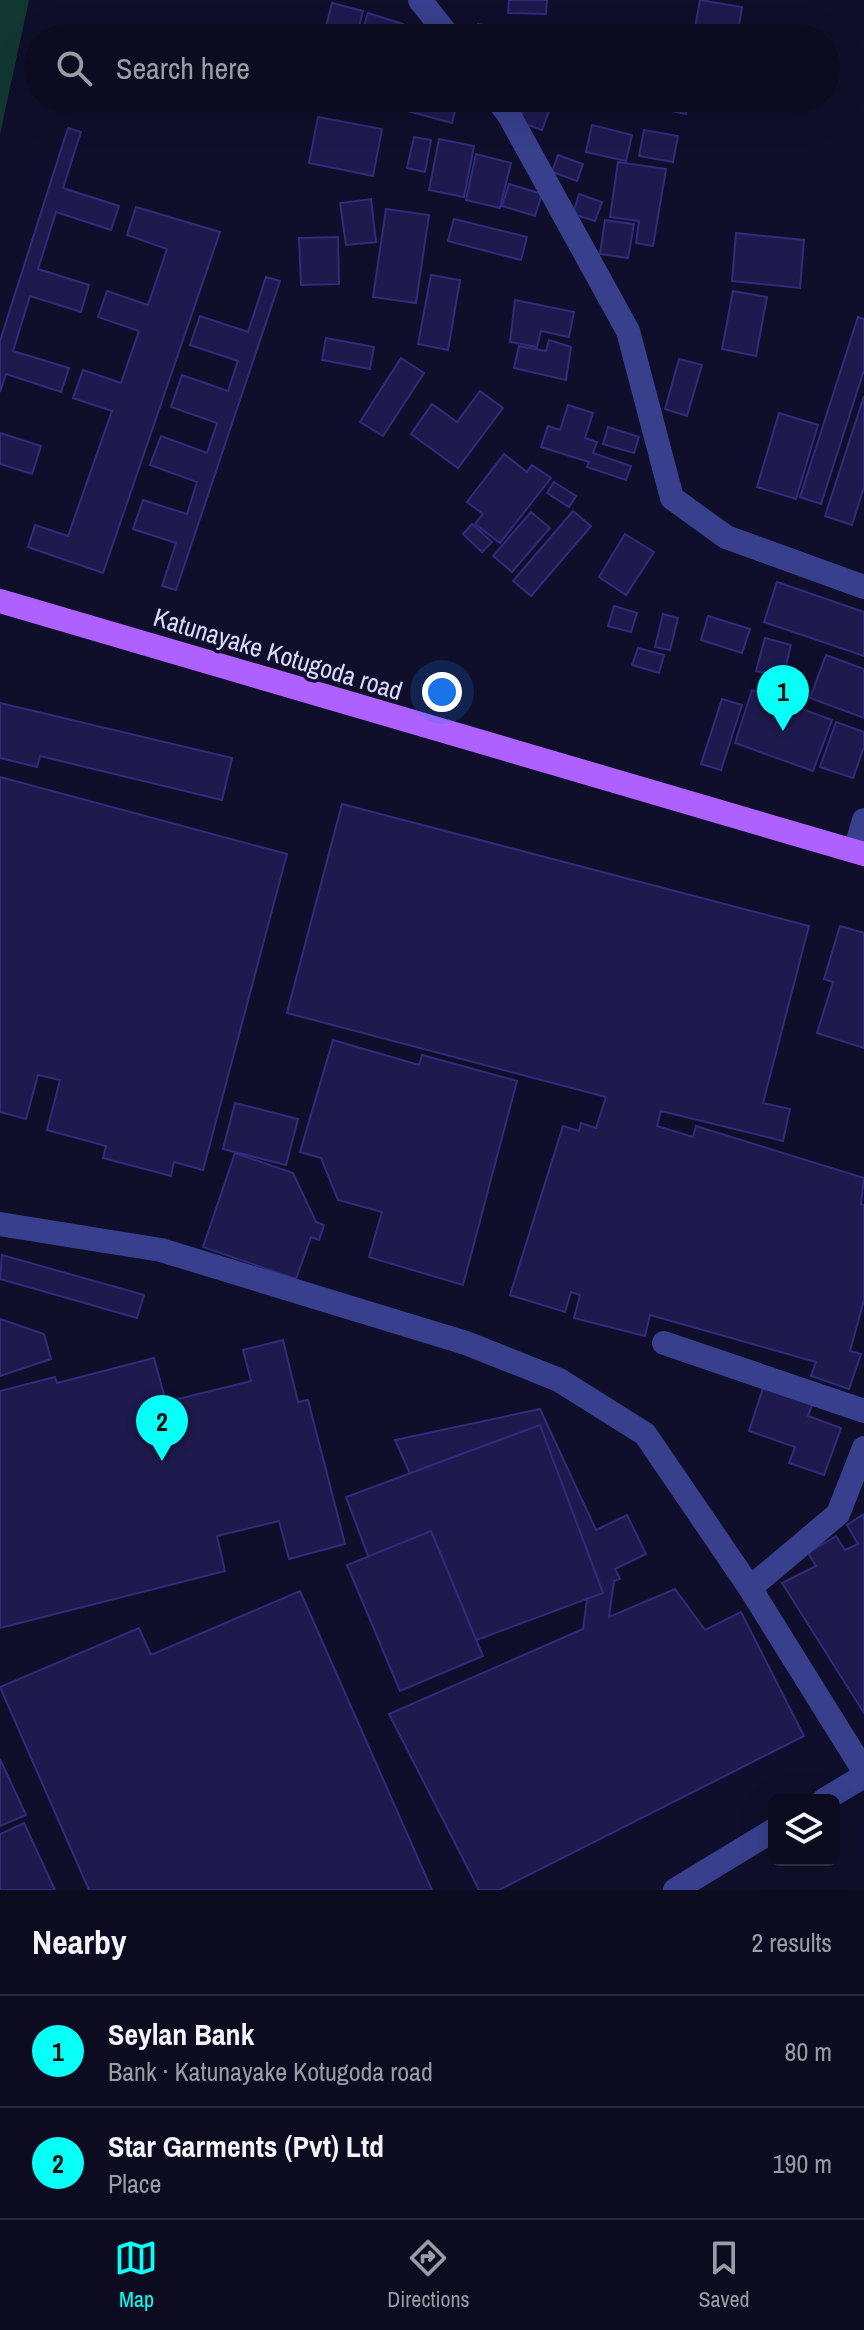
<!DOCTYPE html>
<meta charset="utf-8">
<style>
:root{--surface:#0c0b20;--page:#151429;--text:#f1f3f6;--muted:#9a9ba5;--line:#2c2b3e;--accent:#06fff6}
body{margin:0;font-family:"Archivo Narrow",sans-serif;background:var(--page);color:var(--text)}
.controls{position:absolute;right:24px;bottom:24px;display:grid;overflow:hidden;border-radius:12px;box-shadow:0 8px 32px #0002}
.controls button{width:72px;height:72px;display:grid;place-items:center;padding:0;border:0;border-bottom:2px solid var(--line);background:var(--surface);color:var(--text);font:40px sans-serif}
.you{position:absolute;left:442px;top:692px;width:28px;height:28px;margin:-20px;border:6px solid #fff;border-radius:50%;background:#1a73e8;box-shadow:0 0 0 12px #1a73e833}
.badge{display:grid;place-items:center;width:52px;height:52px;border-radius:50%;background:var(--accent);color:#111;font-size:26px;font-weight:700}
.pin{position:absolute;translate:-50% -66px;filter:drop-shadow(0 2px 4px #0008)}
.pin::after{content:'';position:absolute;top:42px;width:28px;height:24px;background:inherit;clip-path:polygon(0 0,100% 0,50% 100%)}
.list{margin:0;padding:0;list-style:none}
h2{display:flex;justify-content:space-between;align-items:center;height:104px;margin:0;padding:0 32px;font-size:34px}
h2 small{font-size:26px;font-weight:400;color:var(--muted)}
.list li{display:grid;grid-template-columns:52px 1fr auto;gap:24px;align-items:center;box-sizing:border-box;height:112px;padding:0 32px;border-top:2px solid var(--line)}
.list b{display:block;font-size:30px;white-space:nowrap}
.list p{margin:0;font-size:26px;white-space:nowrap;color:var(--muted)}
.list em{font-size:26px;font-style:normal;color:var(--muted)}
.icon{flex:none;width:44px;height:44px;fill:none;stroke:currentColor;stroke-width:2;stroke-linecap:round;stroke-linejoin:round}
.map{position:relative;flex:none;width:864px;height:1890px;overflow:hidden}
.search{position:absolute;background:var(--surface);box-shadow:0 8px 32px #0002;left:24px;right:24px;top:24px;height:88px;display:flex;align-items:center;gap:20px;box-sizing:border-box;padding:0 28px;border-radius:44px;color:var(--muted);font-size:30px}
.sheet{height:328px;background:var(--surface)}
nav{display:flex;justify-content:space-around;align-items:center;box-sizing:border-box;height:112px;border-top:2px solid var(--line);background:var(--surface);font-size:22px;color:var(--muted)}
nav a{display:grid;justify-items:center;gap:4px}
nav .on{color:var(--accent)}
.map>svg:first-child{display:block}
.green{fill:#123630}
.building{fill:#1e1a4e;stroke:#302b7b;stroke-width:2}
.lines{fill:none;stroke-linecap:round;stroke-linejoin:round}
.minor{stroke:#38408d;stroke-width:24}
.major{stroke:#af61ff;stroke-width:24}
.labels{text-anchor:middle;stroke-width:7;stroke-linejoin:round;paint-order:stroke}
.street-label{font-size:26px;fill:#dadbff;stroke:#100f2b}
</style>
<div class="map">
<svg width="864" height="1890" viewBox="0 0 864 1890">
<rect width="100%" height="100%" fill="#100f2b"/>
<polygon class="green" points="0,0 29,0 0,134"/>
<g class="building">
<polygon points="509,0 547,0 546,14 508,13"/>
<polygon points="700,0 742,7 737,38 693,38"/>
<polygon points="332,3 363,11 356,38 323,38"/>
<polygon points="368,13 403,24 398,38 360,38"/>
<polygon points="478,24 523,34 524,30 546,36 475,38"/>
<polygon points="408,98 458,98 452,123 404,110"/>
<polygon points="626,98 664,98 662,107"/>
<polygon points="673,98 689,98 686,114 671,111"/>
<polygon points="526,103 549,111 542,130 519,122"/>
<polygon points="318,117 382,129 373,176 309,163"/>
<polygon points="592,125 632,135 626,161 586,152"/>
<polygon points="68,128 81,132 63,188 119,206 111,230 56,212 38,269 89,285 81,312 30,296 13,351 69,368 61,392 6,374 0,392 0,341"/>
<polygon points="644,130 678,136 673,162 639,156"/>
<polygon points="414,137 431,140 425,172 407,168"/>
<polygon points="439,139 474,146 464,197 429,190"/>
<polygon points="476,154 511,163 500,208 466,200"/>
<polygon points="558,155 583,164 577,181 552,172"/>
<polygon points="618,162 666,169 653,246 636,243 639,221 610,217"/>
<polygon points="509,184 542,194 535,216 502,206"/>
<polygon points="579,194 602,202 595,221 573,214"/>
<polygon points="371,199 376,242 346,245 340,203"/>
<polygon points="136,207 220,232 103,573 28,547 35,525 68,536 112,411 73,398 83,370 121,383 139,331 98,317 107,291 148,305 167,249 127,235"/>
<polygon points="386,209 429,215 416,303 373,297"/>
<polygon points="454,219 527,237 521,260 448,241"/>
<polygon points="605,220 634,224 628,258 600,254"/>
<polygon points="736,233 804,240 800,288 732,281"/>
<polygon points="338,237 339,284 301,285 299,238"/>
<polygon points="431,275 460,280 448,350 418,344"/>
<polygon points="266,277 280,281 176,590 162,586 176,543 133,529 143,500 187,514 197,482 150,465 161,436 207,453 217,423 171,407 182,375 228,391 238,361 190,345 200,316 248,332"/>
<polygon points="733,291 767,297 756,356 722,349"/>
<polygon points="515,300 574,312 569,337 541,331 537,347 510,342"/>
<polygon points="858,317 864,319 864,370 821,504 800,497"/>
<polygon points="326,338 374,347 370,369 322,360"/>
<polygon points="549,340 571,347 566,380 514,368 519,346 546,351"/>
<polygon points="401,358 424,373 383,436 360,422"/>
<polygon points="679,359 702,365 687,416 665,409"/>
<polygon points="480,391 503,408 458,468 411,434 432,404 457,422"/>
<polygon points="864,396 864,487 852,525 825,516"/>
<polygon points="568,405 593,413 585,438 597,442 593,453 631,466 626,480 587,467 589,462 541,447 548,426 560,430"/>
<polygon points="779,413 818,425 796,499 757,487"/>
<polygon points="608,427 639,437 634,453 603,444"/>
<polygon points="0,433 41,446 32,474 0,464"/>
<polygon points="504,454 527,472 532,465 551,478 500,543 475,524 483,514 467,502"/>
<polygon points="554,482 576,496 569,507 547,493"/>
<polygon points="573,511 591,526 531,596 513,581"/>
<polygon points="531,512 550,528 512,572 493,556"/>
<polygon points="472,524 492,542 482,552 463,534"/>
<polygon points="625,534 654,552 626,595 599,577"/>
<polygon points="777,582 864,612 864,656 764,622"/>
<polygon points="614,606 637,613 631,632 608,626"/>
<polygon points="663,614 678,618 670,650 655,647"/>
<polygon points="708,616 750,629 742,653 701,640"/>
<polygon points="765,638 791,645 783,678 756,671"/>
<polygon points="638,648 664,655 659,673 632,665"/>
<polygon points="826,655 864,669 864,718 810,698"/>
<polygon points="752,690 832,720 813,771 735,743"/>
<polygon points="722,699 742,705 721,770 701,764"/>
<polygon points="0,703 232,758 222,800 40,756 37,767 0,758"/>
<polygon points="836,722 864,732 864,747 853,778 820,767"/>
<polygon points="0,777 287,854 203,1170 174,1162 171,1176 103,1158 106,1146 47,1130 60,1080 38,1075 26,1119 0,1112"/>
<polygon points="342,804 809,926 763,1103 790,1109 783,1141 661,1111 657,1126 693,1137 696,1126 864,1178 861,1204 864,1205 864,1300 850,1351 861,1354 849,1389 811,1376 816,1362 650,1315 645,1336 574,1318 580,1295 571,1292 565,1312 510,1295 563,1126 579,1131 581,1123 596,1128 606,1097 287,1013"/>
<polygon points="840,926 864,933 864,1048 817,1033 833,982 824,979"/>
<polygon points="333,1040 419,1065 422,1055 517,1081 463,1285 369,1257 382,1212 338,1200 321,1158 300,1152"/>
<polygon points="235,1103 298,1119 286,1165 223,1149"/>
<polygon points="235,1153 293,1173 316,1222 324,1225 319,1240 311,1237 296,1279 203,1247"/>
<polygon points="2,1255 144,1295 137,1318 0,1279"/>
<polygon points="0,1319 44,1334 51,1359 0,1376"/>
<polygon points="283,1340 298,1402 308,1400 345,1544 289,1559 279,1521 217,1536 225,1571 0,1628 0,1391 55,1377 57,1383 154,1358 166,1402 251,1381 243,1350"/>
<polygon points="764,1385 813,1402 808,1416 841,1428 824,1475 789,1463 795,1447 749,1431"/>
<polygon points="540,1409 596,1530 627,1515 646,1554 615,1569 620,1579 614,1581 609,1617 675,1589 705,1630 741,1612 804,1736 499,1890 479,1890 389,1714 583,1629 588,1592 483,1638 395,1440"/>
<polygon points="540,1425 603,1593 409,1665 346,1497"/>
<polygon points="864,1514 864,1713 782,1583 816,1566 808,1553 836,1536 845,1550 858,1544 847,1525"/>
<polygon points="431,1531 483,1656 400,1691 347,1565"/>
<polygon points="300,1591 432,1890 89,1890 0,1687 139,1628 151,1655"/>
<polygon points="0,1759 26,1815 0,1826"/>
<polygon points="24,1823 55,1890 0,1890 0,1834"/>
</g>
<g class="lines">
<g class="minor">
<polyline points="420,0 450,38"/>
<polyline points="496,98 509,115 628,331 672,498 726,537 864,587"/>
<polyline points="855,851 864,820"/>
<polyline points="0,1224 161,1250 466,1343 559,1380 645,1434 750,1588 864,1771"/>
<polyline points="664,1343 864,1411"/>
<polyline points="750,1588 838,1514 864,1448"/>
<polyline points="824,1800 864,1776"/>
<polyline points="675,1890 774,1830"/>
</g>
<polyline class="major" points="0,601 864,854"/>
</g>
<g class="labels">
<g class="street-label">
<text transform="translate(278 654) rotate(17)" y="9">Katunayake Kotugoda road</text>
</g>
</g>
</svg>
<div class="controls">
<button><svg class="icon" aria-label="layers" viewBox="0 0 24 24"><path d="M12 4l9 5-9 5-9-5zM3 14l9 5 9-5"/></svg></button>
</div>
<div class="you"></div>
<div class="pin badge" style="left:783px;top:731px">1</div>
<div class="pin badge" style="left:162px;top:1461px">2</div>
<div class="search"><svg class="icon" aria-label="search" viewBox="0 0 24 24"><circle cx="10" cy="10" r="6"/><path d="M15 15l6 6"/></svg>Search here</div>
</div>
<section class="sheet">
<h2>Nearby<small>2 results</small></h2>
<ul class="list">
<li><span class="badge">1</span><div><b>Seylan Bank</b><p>Bank · Katunayake Kotugoda road</p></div><em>80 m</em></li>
<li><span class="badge">2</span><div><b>Star Garments (Pvt) Ltd</b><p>Place</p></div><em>190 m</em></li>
</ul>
</section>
<nav>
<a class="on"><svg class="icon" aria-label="map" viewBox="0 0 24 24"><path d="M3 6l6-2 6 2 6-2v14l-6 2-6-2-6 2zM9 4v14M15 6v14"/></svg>Map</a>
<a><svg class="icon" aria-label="directions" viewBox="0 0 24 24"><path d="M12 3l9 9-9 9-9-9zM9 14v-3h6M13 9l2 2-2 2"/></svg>Directions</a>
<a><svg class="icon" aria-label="saved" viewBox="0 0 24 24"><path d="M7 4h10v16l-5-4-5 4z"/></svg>Saved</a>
</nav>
